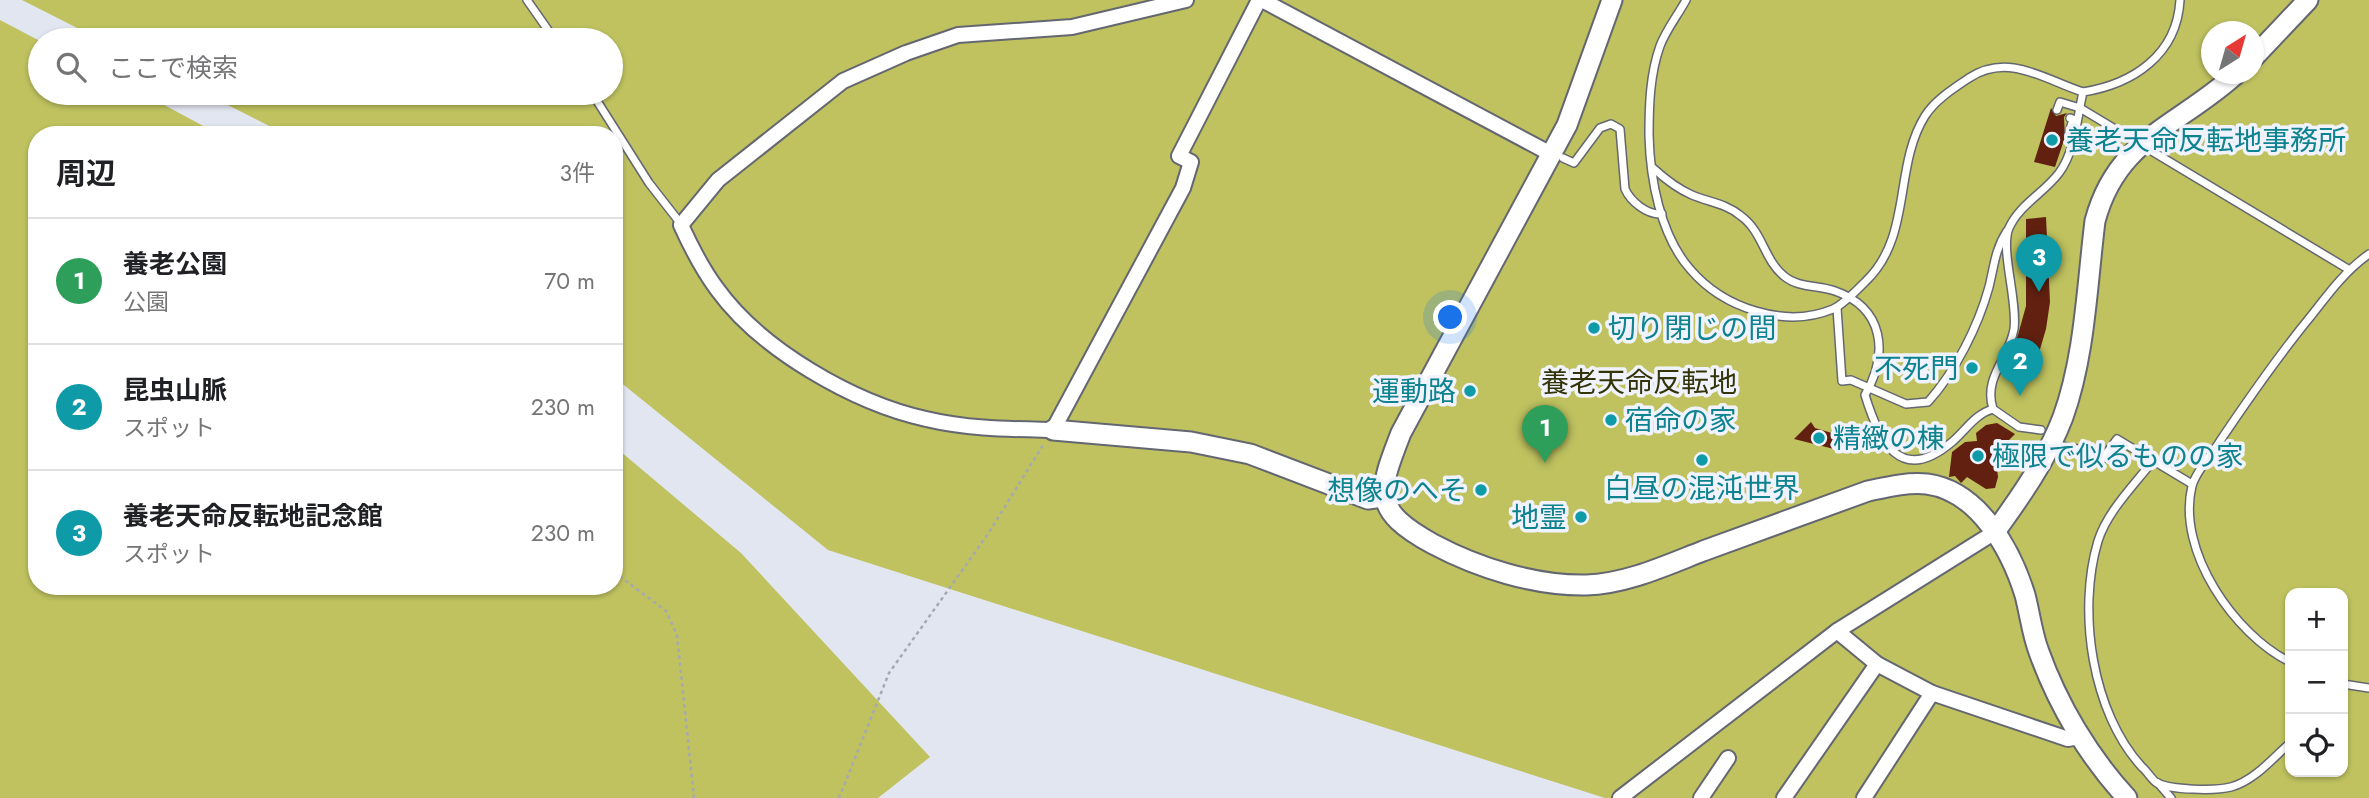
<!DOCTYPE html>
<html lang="ja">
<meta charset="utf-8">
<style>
:root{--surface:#fff;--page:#f6f6f6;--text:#202124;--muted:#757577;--line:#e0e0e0;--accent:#b45309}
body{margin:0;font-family:Jost,"Noto Sans JP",sans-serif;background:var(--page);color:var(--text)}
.controls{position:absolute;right:21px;bottom:21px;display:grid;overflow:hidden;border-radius:14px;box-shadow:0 2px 5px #0004}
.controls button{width:63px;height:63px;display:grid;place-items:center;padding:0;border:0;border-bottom:2px solid var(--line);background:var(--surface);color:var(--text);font:35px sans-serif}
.compass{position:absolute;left:2201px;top:21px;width:63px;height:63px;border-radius:50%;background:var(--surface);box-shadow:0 2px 5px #0004;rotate:37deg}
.you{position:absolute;left:1451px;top:318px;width:24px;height:24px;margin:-18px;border:5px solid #fff;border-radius:50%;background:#1a73e8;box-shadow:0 0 0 10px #1a73e833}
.badge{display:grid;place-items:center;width:46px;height:46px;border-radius:50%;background:var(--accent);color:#fff;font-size:23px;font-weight:700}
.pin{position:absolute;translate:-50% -58px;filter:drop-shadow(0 2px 4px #0008)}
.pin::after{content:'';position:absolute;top:37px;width:24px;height:21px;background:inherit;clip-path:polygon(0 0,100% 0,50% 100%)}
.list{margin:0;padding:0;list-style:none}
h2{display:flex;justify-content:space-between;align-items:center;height:91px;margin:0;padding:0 28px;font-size:30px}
h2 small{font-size:23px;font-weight:400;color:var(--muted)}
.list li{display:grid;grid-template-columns:46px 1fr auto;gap:21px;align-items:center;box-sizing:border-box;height:126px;padding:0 28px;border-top:2px solid var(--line)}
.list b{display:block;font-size:26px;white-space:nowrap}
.list p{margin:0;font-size:23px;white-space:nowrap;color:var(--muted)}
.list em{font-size:23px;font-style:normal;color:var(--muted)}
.icon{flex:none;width:38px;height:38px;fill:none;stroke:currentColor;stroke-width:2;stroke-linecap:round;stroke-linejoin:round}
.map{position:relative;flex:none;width:2369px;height:798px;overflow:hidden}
.search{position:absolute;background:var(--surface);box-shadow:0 2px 5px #0004;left:28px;top:28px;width:595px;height:77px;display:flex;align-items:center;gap:18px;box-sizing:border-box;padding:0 24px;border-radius:38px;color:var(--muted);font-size:26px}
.panel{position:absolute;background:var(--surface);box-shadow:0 2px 5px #0004;left:28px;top:126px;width:595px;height:469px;border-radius:28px}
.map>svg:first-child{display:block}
.green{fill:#bfc25f;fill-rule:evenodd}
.building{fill:#622110}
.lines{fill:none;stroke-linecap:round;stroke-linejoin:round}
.lane-casing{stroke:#646770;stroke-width:10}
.street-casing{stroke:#646770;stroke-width:18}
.secondary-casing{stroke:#646770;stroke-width:23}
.path{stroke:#a6a9b1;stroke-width:2.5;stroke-dasharray:3.5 3.5;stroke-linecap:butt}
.lane{stroke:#fff;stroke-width:7}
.street{stroke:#fff;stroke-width:14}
.secondary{stroke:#fff;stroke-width:19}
.culture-dot{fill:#0f9aa8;stroke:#f0f3fd;stroke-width:2.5}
.labels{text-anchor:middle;stroke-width:7;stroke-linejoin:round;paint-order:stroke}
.culture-label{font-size:28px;fill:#0d838f;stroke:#f0f3fd;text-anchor:start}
.park-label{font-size:28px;fill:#343409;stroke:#f0f3fd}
</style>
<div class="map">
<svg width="2369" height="798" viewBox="0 0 2369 798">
<rect width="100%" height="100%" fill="#e2e6f0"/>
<g class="green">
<path d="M 22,0 L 2369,0 L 2369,798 L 1605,798 L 828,550 L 614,377 L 614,135 L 287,135 L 204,93 L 611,93 L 611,40 L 101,40 ZM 2212,32 L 2254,32 L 2254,74 L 2212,74 ZM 2290,593 L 2343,593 L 2343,772 L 2290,772 Z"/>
<polygon points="0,20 40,41 40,93 142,93 220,135 37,135 37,586 614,586 614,446 741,553 930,757 878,798 0,798"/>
</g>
<g class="building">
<polygon points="2051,108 2056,116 2067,113 2064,117 2065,137 2055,167 2034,162"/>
<polygon points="2046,217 2050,302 2046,329 2038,356 2014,349 2026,306 2026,219"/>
<polygon points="1811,422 1815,428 1842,436 1838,450 1794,439"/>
<polygon points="1997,423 2015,434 2009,440 2017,447 2007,449 1996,460 1998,477 1995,488 1986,489 1967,477 1961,483 1955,476 1949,477 1952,452 1965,442 1977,441 1976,433 1986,425"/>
</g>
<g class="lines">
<g class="lane-casing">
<g id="lane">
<polyline points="527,0 555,40"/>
<path d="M 1686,0 C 1678,15 1666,30 1660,46 C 1650,74 1649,105 1649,135 C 1650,178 1660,235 1690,269 C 1723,308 1785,329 1833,309 C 1843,305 1857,290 1865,282 C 1913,237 1893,167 1925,116 C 1935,100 1954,88 1969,78 C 2009,52 2045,80 2083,92"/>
<polyline points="592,93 649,183 681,224"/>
<polyline points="2057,110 2060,102 2080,108 2348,269"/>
<polyline points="2070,118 2073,119 2069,133 2074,135"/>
<path d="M 1563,158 L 1574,163 L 1600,128 L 1611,124 L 1620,129 L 1625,189 C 1631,202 1647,215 1662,214"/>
<path d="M 1653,168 C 1665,179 1678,189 1692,195 C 1709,202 1727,204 1741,216 C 1763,232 1764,260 1784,276 C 1798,288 1818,285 1835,291 C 1884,308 1889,353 1865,395 C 1879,441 1900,486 1952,442 C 1966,430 1975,414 1993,409 L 2019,427 L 2041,430"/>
<path d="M 1837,308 L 1842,381 L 1851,380 L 1906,404 L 1928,402 C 1955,372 1978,327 1989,287 C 1994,267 1995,249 2007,231"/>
<path d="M 1993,409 C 1983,377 2009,359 2014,329 C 2018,302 2000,249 2009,228 C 2019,205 2044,193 2059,173 C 2075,152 2077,118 2083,92 C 2133,84 2177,55 2180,0"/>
<polyline points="2052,444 2077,449 2100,462 2117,439 2192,484"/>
<path d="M 2152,462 C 2134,485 2107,512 2098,541 C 2077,611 2092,713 2142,767 C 2147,771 2152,780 2157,783 C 2171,790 2215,791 2231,787 C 2254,781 2273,758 2290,743"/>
<path d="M 2290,662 C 2235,635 2176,551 2192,486 C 2196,471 2212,454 2220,441 C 2249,398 2278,356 2311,316 C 2329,293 2345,271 2369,254"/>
<polyline points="2343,684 2369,688"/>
<polyline points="2158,783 2171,798"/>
</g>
</g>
<g class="street-casing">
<g id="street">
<path d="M 1186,0 L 1072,27 L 958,35 L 906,53 L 843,81 L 718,180 L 681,225 C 691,247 702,269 717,289 C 761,350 854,403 926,419 C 968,429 1010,429 1053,430 L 1183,188 L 1191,162 L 1179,156 L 1259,0"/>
<polyline points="1262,0 1551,154"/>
<polyline points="1837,631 1877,664 1932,693"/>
<polyline points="1620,798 1837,631 1995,532"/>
<polyline points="1701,798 1728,758"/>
<polyline points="1784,798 1877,664"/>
<polyline points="1864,798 1932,693 2068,739 2079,737"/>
</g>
</g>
<g class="secondary-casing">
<g id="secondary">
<path d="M 1612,0 L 1567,125 L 1401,433 C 1378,492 1371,510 1433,544 C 1478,568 1535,586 1586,585 C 1626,584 1667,565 1703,551 C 1758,531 1813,511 1868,491 C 1887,487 1907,482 1927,484 C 1979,491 2011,550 2025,595 C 2030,614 2032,634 2039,652 C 2058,705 2089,757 2127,798"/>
<polyline points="2254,57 2308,0"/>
<polyline points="1053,430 1191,442 1250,454 1368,499 1382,497"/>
<path d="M 1995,532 C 2021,496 2047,459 2063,417 C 2085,356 2087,285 2095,221 C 2117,138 2179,126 2236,74"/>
</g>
</g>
<g class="path">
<polyline points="614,572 666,611 677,635 694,798"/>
<polyline points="839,798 889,673 988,534 1043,445"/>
</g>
<use href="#lane" class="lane"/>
<use href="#street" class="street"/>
<use href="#secondary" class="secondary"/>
</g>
<g class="culture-dot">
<circle cx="2052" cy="140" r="7"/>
<circle cx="1594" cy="328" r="7"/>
<circle cx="1972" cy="368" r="7"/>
<circle cx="1470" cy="391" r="7"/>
<circle cx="1611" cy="420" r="7"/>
<circle cx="1819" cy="438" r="7"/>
<circle cx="1978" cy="456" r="7"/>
<circle cx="1702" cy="460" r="7"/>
<circle cx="1481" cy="490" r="7"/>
<circle cx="1581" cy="517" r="7"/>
</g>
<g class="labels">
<g class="culture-label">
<text x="2066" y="150">養老天命反転地事務所</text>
<text x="1608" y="338">切り閉じの間</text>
<text x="1958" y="378" text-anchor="end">不死門</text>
<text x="1456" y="401" text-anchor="end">運動路</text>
<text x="1625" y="430">宿命の家</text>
<text x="1833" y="448">精緻の棟</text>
<text x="1992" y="466">極限で似るものの家</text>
<text x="1702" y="498" text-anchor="middle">白昼の混沌世界</text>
<text x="1467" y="500" text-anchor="end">想像のへそ</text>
<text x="1567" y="527" text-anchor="end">地霊</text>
</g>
<g class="park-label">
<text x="1639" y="392">養老天命反転地</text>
</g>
</g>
</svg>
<div class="controls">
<button>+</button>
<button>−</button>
<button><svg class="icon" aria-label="locate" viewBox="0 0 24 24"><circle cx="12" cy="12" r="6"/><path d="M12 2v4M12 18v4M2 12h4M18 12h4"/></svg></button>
</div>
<svg class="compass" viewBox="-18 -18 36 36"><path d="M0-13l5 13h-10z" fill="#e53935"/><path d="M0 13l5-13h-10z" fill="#757577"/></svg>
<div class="you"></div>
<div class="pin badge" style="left:1545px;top:463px;background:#2e9e5b">1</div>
<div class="pin badge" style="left:2020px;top:396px;background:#0f9aa8">2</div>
<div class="pin badge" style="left:2039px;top:292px;background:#0f9aa8">3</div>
<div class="search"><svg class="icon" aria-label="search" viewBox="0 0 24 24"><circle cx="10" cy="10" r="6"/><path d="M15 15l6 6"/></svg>ここで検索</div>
<section class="panel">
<h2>周辺<small>3件</small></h2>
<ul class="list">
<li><span class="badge" style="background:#2e9e5b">1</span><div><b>養老公園</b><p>公園</p></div><em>70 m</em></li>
<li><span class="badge" style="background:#0f9aa8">2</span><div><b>昆虫山脈</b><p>スポット</p></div><em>230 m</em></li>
<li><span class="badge" style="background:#0f9aa8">3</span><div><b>養老天命反転地記念館</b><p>スポット</p></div><em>230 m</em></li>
</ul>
</section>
</div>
